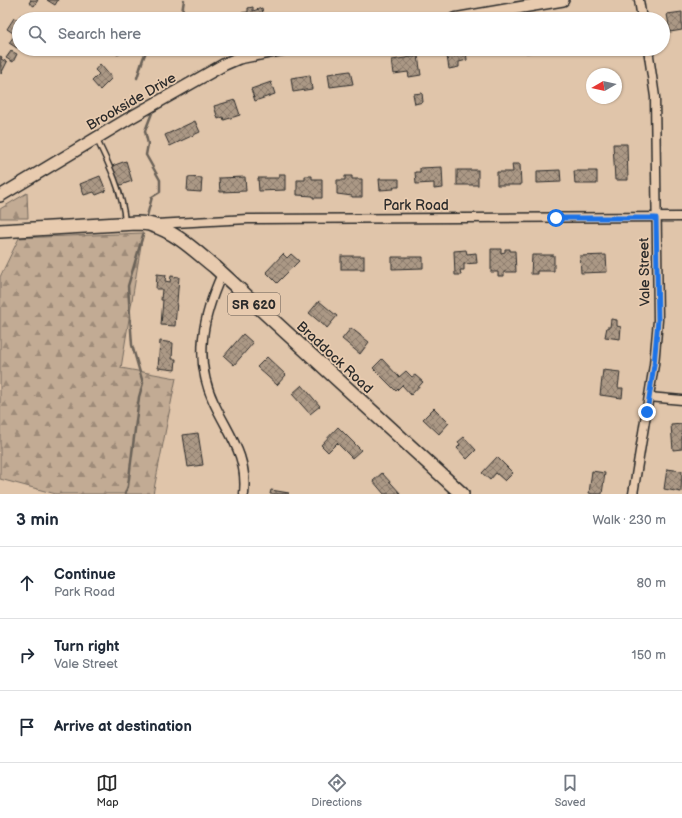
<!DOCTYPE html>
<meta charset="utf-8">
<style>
:root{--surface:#fff;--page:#f2f2f3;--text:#1f2937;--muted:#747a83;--line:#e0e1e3;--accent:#2b2b2b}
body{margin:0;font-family:"Balsamiq Sans",sans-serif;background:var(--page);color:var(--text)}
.compass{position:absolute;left:586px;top:68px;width:36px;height:36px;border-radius:50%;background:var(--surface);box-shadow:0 1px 3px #0004;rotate:261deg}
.stop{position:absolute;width:12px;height:12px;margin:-9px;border:3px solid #1a73e8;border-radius:50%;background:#fff}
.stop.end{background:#1a73e8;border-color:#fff;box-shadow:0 1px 4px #0008}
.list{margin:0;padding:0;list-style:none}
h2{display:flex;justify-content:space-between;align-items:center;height:52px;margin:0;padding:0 16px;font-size:17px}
h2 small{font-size:13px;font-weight:400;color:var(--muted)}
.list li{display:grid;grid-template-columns:26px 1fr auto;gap:12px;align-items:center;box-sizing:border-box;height:72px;padding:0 16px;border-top:1px solid var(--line)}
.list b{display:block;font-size:15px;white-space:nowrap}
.list p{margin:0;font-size:13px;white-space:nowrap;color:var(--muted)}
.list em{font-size:13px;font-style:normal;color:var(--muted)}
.icon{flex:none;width:22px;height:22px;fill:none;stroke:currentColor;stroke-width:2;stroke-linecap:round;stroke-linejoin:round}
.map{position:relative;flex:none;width:682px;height:494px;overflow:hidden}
.search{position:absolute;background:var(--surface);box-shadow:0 1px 3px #0004;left:12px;right:12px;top:12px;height:44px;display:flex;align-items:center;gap:10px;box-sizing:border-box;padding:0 14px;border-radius:22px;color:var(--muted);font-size:15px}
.sheet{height:268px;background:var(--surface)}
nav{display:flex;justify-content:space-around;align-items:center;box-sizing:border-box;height:56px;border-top:1px solid var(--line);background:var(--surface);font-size:11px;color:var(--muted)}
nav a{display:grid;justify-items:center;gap:2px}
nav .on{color:var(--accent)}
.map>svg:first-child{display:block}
.forest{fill:url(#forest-firs);stroke:#766b60}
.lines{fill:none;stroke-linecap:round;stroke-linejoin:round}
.stream{stroke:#6b6258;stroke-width:2.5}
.building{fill:url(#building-cross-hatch);stroke:#2b2b2b}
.lane-casing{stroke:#2b2b2b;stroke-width:7}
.street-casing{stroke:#2b2b2b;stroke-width:11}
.secondary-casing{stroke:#2b2b2b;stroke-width:14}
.primary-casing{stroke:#2b2b2b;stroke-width:16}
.lane{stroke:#e8cbaf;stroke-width:4}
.street{stroke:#e8cbaf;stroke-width:8}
.secondary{stroke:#e8cbaf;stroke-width:11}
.primary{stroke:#e8cbaf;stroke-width:13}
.route{stroke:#1a73e8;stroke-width:5}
.labels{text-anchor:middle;stroke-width:3.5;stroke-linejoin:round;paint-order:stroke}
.shield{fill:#e8cbaf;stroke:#645b53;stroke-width:1}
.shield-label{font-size:13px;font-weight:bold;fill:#2b2b2b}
.street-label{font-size:14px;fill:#2b2b2b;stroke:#e8cbaf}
</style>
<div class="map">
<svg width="682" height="494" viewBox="0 0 682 494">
<defs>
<pattern id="forest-firs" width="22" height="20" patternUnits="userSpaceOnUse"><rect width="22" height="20" fill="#c2ab94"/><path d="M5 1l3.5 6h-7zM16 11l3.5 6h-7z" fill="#9e8b79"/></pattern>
<pattern id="building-cross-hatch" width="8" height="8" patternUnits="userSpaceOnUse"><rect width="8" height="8" fill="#ab9885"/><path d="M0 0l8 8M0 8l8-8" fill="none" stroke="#8b7c6d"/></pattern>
</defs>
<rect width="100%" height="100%" fill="#e0c5aa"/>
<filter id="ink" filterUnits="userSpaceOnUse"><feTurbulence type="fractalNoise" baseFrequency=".025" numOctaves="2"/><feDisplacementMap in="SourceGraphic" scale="8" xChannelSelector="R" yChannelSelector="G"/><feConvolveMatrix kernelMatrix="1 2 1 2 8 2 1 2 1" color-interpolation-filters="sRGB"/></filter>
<g filter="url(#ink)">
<g class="forest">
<polygon points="27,193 28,218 0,218 0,209"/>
<polygon points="143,233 121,368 176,378 153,494 56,494 0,479 0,277 19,238"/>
</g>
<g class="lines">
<g class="stream">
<polyline points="181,19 184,0"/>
<polyline points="137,78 143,59 147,49"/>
<polyline points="147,216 152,197 160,192 160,180 146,155 148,144 145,131 152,113"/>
<polyline points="125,494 128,486 139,397 143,383 132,345 128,286 143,235"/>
</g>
</g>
<g class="building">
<polygon points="31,0 30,0 38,0 34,6 29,3"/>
<polygon points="47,0 58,0 55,5"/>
<polygon points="253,7 253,11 262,8 264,19 239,19 238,13 248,12 248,8"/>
<polygon points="682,12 682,30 670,32 667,14"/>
<polygon points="214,14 216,19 206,19"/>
<polygon points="21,15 27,19 19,19 19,31 16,35 7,29 14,18 18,20"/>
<polygon points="14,36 19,39 19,45 17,48 9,43"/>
<polygon points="110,49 122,49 118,55"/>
<polygon points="451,49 466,49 467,60 459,62 459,67 449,69 446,50"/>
<polygon points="487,49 501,49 501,50 488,52"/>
<polygon points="525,49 535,49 536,52 526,53"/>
<polygon points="11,51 17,54 13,62 6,58"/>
<polygon points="0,56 2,57 1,59 7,62 1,74"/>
<polygon points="418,56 421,75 409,77 408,72 394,74 392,60"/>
<polygon points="100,64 112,78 100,90 92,81 99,74 95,70"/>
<polygon points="350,71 353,84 330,87 328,74"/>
<polygon points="310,75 312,89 293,92 291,78"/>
<polygon points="271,82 275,94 255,101 251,89"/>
<polygon points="422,93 423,102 415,104 413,94"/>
<polygon points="235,100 240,115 224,120 223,117 218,119 214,106"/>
<polygon points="195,121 200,132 170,146 165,135"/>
<polygon points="613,144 627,144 628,180 615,180"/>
<polygon points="126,161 132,181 118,186 112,166"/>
<polygon points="512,164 520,164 521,185 497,185 497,172 513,172"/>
<polygon points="442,167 443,188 434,189 434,183 416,184 415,172 420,172 420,168"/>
<rect x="457" y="170" width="21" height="15"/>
<polygon points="560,170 561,182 537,183 537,171"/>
<polygon points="574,171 597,171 597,184 575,184"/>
<polygon points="279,174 285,174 285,190 259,191 258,178 279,178"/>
<polygon points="100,176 106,191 96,195 94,192 84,195 80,184"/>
<polygon points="305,176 312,176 312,179 322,179 322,198 313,198 313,196 297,195 297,180 305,180"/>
<polygon points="345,176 352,176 352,179 362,179 362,197 352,197 352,196 337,194 337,180 345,180"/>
<polygon points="188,177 202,178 201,192 187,191"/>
<polygon points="245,177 246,191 220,192 219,178"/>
<polygon points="379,179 399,179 399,187 393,187 394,189 380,190"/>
<polygon points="491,249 501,249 501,253 505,252 505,249 510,249 510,251 515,251 516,272 504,272 504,276 498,276 498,272 491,272"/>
<polygon points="466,250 467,254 476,253 477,263 464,264 464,270 460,270 461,275 455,275 454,251"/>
<polygon points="283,254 287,258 291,254 299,261 277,283 266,272"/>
<polygon points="532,255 554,255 554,271 537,271 537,274 531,274"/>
<polygon points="606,255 607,272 581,273 580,256"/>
<rect x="341" y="256" width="23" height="13"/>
<polygon points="392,257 423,257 423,268 392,269"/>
<polygon points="157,274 166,275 165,281 170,282 171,276 179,277 175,326 161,325 163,300 161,300 162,289 156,289"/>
<polygon points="319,301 337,316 327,328 309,313"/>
<polygon points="611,319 617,320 617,326 621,327 620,339 605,337 607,327 610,327"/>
<polygon points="351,328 369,342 360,354 342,339"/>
<polygon points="243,334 253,343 234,365 224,356"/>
<polygon points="160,341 173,343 172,359 176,359 175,370 158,368"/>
<polygon points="267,357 286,375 277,385 257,367"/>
<polygon points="382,359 399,377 406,371 412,377 415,375 423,382 411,395 402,385 396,391 373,368"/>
<polygon points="603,370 620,372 618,388 623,388 622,398 600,395"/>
<polygon points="302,385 320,406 310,414 292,394"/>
<polygon points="434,408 449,423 439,434 423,419"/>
<polygon points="682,424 682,449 673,450 671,425"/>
<polygon points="338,427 361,450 352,458 337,443 328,452 321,445"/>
<polygon points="198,433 203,465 188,467 183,435"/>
<polygon points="464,437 476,450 467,459 457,448 460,445 458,442"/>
<polygon points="497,457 513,473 505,481 496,473 490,480 482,473"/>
<polygon points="667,469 682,471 681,492 664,489"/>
<polygon points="592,471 605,473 602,494 593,494 589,493"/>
<polygon points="382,473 401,494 384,494 373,481"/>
<polygon points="271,490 289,493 288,494 270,494"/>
</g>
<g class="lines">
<g class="lane-casing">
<path id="lane" d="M 96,138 C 109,164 123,193 125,222"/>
</g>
<g class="street-casing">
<g id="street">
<polyline points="639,0 642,19"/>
<polyline points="156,224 248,219 682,217"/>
<path d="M 222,274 C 203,316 193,359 214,403 C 229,435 248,456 244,494"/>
<polyline points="649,397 682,400"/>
<polyline points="633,494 654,365 658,320 655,97 648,49"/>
</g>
</g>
<g class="secondary-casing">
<g id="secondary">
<polyline points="454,19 563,0"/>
<polyline points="0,196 128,119 225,64 239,58 285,49"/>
</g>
</g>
<g class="primary-casing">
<path id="primary" d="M 0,231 L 136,223 C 141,223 147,223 152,225 C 176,232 196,252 215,267 L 462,494"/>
</g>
<use href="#lane" class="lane"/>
<use href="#street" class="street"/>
<use href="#secondary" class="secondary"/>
<use href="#primary" class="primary"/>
</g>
</g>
<g class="lines" filter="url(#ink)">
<polyline class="route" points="556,218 656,218 658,320 654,365 647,412"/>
</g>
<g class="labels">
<rect class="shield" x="228" y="293" width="52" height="22" rx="3"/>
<g class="shield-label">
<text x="254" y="309">SR 620</text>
</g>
<g class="street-label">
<text transform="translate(131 101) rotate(-30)" y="5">Brookside Drive</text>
<text x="416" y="210">Park Road</text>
<text transform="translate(644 272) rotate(-91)" y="5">Vale Street</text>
<text transform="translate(335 357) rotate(43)" y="5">Braddock Road</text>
</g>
</g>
</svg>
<svg class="compass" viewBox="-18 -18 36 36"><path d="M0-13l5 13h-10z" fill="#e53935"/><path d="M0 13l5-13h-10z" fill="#747a83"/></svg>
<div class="stop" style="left:556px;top:218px"></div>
<div class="stop end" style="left:647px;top:412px"></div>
<div class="search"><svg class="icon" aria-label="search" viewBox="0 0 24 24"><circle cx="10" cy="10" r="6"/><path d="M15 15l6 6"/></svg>Search here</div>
</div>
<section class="sheet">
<h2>3 min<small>Walk · 230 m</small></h2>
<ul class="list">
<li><svg class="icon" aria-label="ahead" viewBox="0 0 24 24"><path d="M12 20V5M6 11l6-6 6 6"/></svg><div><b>Continue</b><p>Park Road</p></div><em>80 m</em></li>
<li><svg class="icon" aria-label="right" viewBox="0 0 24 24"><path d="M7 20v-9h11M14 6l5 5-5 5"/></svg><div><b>Turn right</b><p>Vale Street</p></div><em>150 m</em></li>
<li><svg class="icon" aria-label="arrive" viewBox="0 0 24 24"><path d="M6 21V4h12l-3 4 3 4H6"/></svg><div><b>Arrive at destination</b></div></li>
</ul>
</section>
<nav>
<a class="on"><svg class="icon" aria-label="map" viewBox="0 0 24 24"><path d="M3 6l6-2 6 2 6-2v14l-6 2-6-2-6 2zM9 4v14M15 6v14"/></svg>Map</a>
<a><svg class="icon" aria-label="directions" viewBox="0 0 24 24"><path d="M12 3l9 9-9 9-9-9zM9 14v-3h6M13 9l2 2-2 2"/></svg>Directions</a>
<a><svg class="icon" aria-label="saved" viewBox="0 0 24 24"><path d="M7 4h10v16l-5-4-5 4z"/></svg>Saved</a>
</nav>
